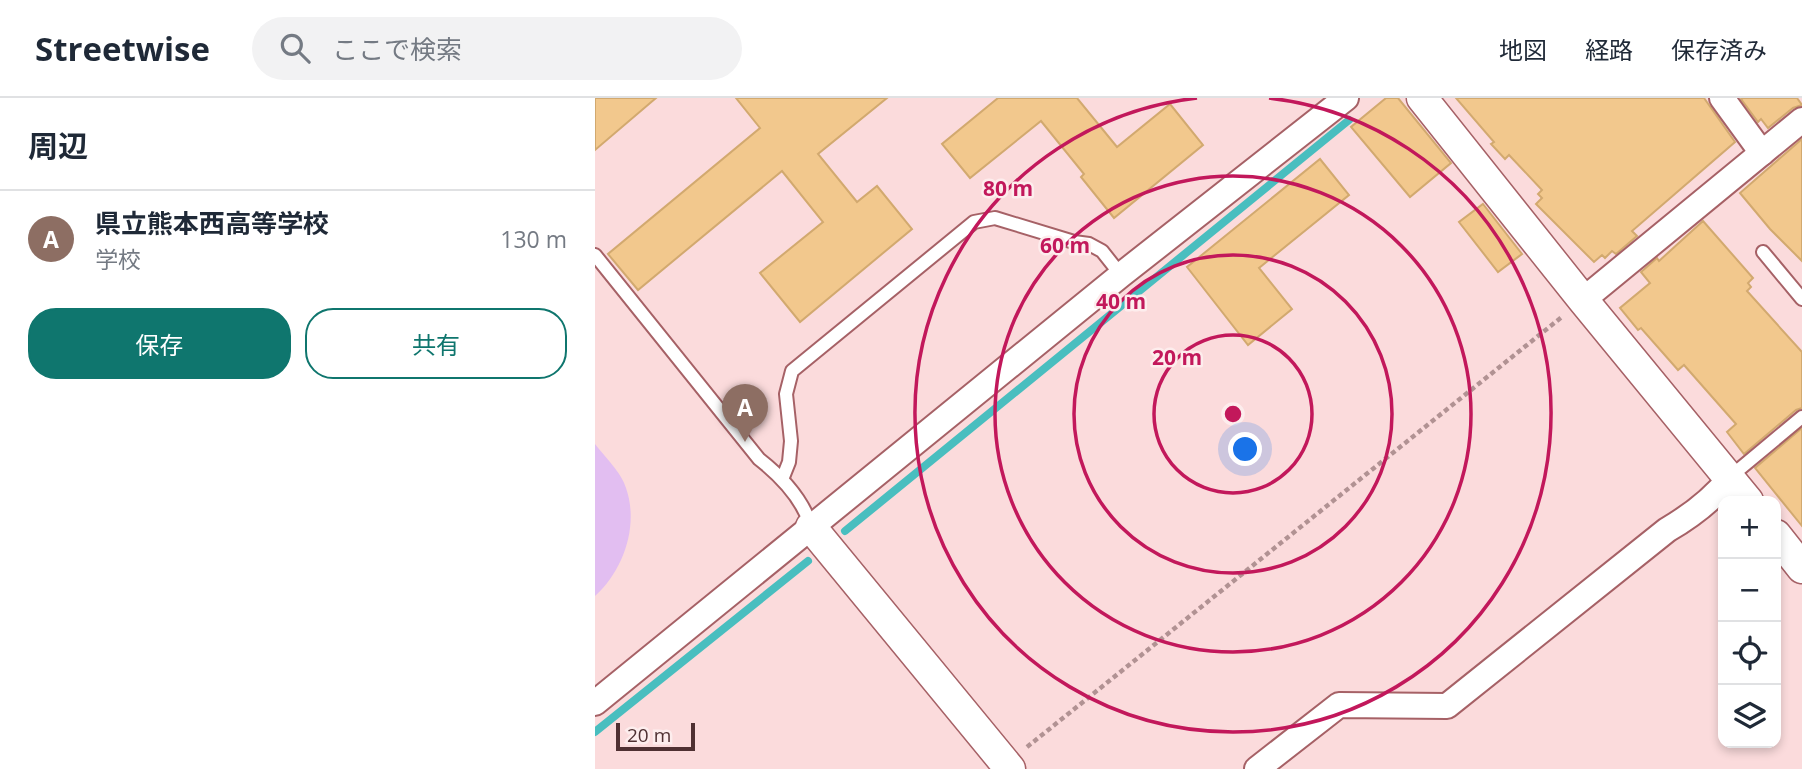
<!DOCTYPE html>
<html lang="ja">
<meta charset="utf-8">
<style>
:root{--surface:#fff;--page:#f2f2f3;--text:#1f2937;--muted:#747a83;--line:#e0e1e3;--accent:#0f766e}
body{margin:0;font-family:"Open Sans","Noto Sans JP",sans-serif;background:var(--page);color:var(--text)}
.controls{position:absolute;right:21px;bottom:21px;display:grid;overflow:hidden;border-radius:14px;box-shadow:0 4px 10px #0003}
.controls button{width:63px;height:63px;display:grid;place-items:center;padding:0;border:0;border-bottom:2px solid var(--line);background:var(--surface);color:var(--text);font:35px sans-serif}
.scale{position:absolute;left:21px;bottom:18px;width:79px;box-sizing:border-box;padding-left:7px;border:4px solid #4f3032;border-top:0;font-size:19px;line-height:24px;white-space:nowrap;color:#4f3032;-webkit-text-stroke:5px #fdeded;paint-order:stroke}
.you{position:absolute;left:651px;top:352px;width:24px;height:24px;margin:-18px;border:5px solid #fff;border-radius:50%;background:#1a73e8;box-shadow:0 0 0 10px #1a73e833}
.badge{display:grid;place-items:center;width:46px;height:46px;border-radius:50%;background:var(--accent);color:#fff;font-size:23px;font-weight:700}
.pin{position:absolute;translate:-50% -58px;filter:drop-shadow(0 2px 4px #0008)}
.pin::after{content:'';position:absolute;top:37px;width:24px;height:21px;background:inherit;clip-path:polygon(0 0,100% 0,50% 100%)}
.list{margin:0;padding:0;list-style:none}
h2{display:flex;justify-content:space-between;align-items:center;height:91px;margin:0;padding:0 28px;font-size:30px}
h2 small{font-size:23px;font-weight:400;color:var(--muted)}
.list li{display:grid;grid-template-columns:46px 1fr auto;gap:21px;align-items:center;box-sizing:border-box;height:98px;padding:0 28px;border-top:2px solid var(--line)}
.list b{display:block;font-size:26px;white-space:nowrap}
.list p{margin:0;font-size:23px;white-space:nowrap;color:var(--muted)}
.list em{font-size:23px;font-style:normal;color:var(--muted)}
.actions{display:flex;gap:14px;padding:21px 28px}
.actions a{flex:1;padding:16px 0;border:2px solid var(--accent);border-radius:28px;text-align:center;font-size:24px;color:var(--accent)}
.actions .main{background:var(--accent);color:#fff}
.icon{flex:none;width:38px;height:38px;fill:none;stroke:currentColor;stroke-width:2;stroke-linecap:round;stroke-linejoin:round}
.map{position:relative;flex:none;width:1207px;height:671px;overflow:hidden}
header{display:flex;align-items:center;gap:42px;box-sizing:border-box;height:98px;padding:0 35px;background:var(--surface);border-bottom:2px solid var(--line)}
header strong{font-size:33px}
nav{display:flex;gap:38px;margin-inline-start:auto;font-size:24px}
.search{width:490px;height:63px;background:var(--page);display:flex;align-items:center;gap:18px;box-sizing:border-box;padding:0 24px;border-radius:38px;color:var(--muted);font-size:26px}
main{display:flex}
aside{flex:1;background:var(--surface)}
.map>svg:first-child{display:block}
.green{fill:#e2bef1}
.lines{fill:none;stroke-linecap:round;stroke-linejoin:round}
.stream{stroke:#49bebf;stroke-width:8}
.building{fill:#f2c88d;stroke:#d2a96f;stroke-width:2}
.service-casing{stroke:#a66166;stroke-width:16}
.minor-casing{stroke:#a66166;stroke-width:28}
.tertiary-casing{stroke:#a66166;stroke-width:33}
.path{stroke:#b19293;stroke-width:4.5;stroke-dasharray:5 3.5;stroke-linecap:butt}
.service{stroke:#fff;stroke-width:12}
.minor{stroke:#fff;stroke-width:24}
.tertiary{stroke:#fff;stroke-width:30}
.ring{fill:none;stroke:#c2185b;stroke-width:3.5}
.centre{fill:#c2185b;stroke:#fdeded;stroke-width:3.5}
.ring-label{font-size:21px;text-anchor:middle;font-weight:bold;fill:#c2185b;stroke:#fdeded;stroke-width:5;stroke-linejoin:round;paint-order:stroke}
</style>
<header>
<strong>Streetwise</strong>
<div class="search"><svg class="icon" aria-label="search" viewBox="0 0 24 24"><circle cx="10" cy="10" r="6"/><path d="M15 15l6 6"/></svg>ここで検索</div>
<nav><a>地図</a><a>経路</a><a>保存済み</a></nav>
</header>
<main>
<aside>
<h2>周辺<small></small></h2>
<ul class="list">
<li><span class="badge" style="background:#8d6e63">A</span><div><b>県立熊本西高等学校</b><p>学校</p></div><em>130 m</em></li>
</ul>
<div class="actions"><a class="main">保存</a><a>共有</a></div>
</aside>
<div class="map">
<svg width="1207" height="671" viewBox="0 0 1207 671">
<rect width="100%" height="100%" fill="#fbdbdc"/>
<path class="green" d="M 0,346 C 9,358 27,375 31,390 C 44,427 29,472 0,498 Z"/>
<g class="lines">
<g class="stream">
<polyline points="250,433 754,22"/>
<polyline points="0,634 213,463"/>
</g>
</g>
<g class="building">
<polygon points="0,0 61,0 0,52"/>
<polygon points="141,0 292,0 223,56 262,104 282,88 317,131 205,224 165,175 228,124 187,73 43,192 13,156 165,30"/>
<polygon points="403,0 482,0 522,49 575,6 608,47 519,120 486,79 489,76 446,23 375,80 347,46"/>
<polygon points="791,0 803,0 856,65 815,99 756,29"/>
<polygon points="861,0 1109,0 1140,44 1037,133 1042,138 1021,156 1017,153 1010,160 1007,157 999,164 941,106 947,100 943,96 947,92 914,57 910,61 896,46 899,44"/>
<polygon points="1148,0 1202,0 1207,7 1198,10 1173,30 1166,21 1163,24 1146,1"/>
<polygon points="1207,41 1207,163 1175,131 1145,95"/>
<polygon points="725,61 754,97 664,170 697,211 653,247 592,169"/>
<polygon points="888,106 927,156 903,174 864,124"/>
<polygon points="1108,123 1158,180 1153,185 1156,189 1152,193 1207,254 1207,310 1201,312 1149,356 1132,334 1141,326 1089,267 1083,272 1046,230 1043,232 1025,210 1055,185 1046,174 1062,160 1064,163"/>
<polygon points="1207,330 1207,428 1160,370"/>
</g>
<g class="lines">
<g class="service-casing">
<g id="service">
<polyline points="1168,154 1207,201"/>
<path d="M 0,157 L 164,361 C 187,379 207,400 216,428"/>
<polyline points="188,379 194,364 196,343 191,296 197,273 379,124 400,120 479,144 494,146 507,153 526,177"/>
<polyline points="1135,379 1207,319"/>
</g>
</g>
<g class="minor-casing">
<g id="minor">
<polyline points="1127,0 1167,55"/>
<polyline points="988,202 1207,22"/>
<polyline points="0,605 526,177 751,0"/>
<path d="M 662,671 L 744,607 L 852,608 L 1072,432 C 1096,418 1118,401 1135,380"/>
</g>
</g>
<g class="tertiary-casing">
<g id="tertiary">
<polyline points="827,0 988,202 1153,403"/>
<polyline points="216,429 415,671"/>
<polyline points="1181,437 1207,470"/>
</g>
</g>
<polyline class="path" points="432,649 968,218"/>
<use href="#service" class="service"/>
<use href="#minor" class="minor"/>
<use href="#tertiary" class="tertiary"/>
</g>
<g class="ring">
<circle cx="638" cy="316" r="79"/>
<circle cx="638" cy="316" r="159"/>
<circle cx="638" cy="316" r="238"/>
<path d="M674 0A318 318 0 1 1 602 0"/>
</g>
<circle cx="638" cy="316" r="10" class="centre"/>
<g class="ring-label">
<text x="413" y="98">80 m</text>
<text x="470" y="155">60 m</text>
<text x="526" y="211">40 m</text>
<text x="582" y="267">20 m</text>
</g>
</svg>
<div class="controls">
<button>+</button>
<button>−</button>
<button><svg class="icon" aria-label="locate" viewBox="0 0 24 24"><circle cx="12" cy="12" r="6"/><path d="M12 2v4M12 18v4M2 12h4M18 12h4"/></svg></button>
<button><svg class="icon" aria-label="layers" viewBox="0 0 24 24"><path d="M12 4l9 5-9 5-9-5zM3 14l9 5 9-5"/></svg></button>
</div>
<div class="scale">20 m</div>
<div class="you"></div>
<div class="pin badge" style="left:150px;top:344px;background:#8d6e63">A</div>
</div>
</main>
